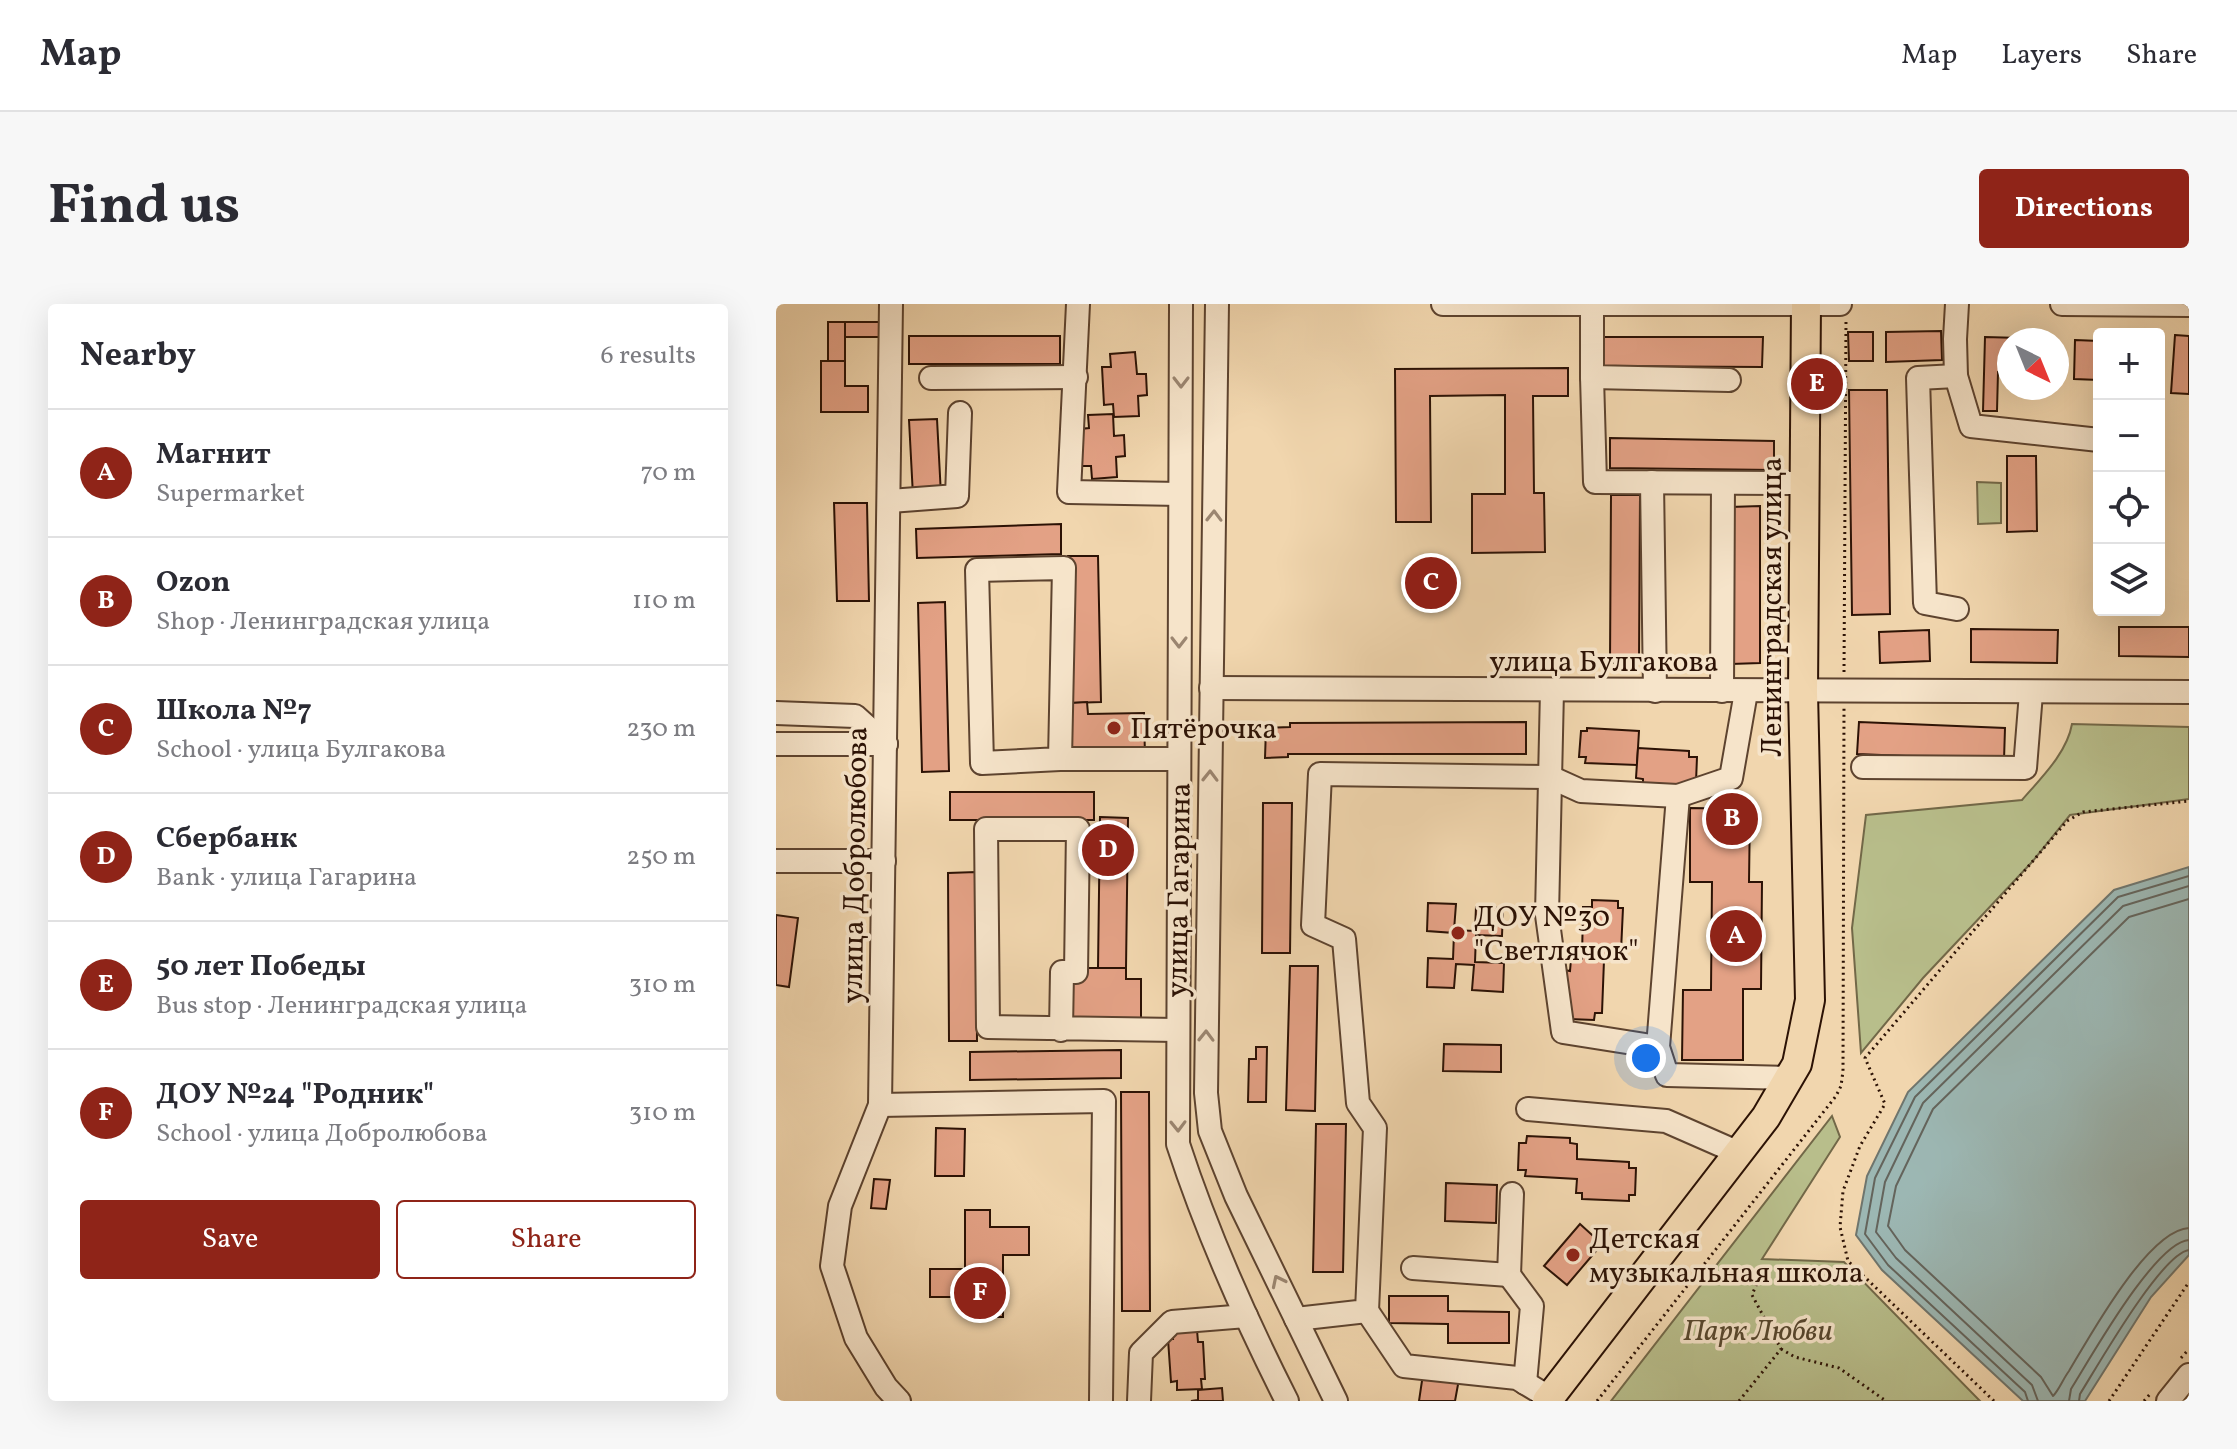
<!DOCTYPE html>
<meta charset="utf-8">
<style>
:root{--surface:#fff;--page:#f7f7f7;--text:#2b2b33;--muted:#7c7c81;--line:#e1e1e2;--accent:#8f2418}
body{margin:0;font-family:Vollkorn,serif;background:var(--page);color:var(--text)}
.controls{position:absolute;right:24px;top:24px;display:grid;overflow:hidden;border-radius:8px;box-shadow:0 8px 32px #0002}
.controls button{width:72px;height:72px;display:grid;place-items:center;padding:0;border:0;border-bottom:2px solid var(--line);background:var(--surface);color:var(--text);font:40px sans-serif}
.compass{position:absolute;left:1221px;top:24px;width:72px;height:72px;border-radius:50%;background:var(--surface);box-shadow:0 8px 32px #0002;rotate:137deg}
.you{position:absolute;left:870px;top:754px;width:28px;height:28px;margin:-20px;border:6px solid #fff;border-radius:50%;background:#1a73e8;box-shadow:0 0 0 12px #1a73e833}
.badge{display:grid;place-items:center;width:52px;height:52px;border-radius:50%;background:var(--accent);color:#fff;font-size:26px;font-weight:700}
.pin{position:absolute;translate:-50% -50%;border:4px solid #fff;box-shadow:0 2px 8px #0006}
.list{margin:0;padding:0;list-style:none}
h2{display:flex;justify-content:space-between;align-items:center;height:104px;margin:0;padding:0 32px;font-size:34px}
h2 small{font-size:26px;font-weight:400;color:var(--muted)}
.list li{display:grid;grid-template-columns:52px 1fr auto;gap:24px;align-items:center;box-sizing:border-box;height:128px;padding:0 32px;border-top:2px solid var(--line)}
.list b{display:block;font-size:30px;white-space:nowrap}
.list p{margin:0;font-size:26px;white-space:nowrap;color:var(--muted)}
.list em{font-size:26px;font-style:normal;color:var(--muted)}
.actions{display:flex;gap:16px;padding:24px 32px}
.actions a{flex:1;padding:18px 0;border:2px solid var(--accent);border-radius:8px;text-align:center;font-size:28px;color:var(--accent)}
.actions .main{background:var(--accent);color:#fff}
.icon{flex:none;width:44px;height:44px;fill:none;stroke:currentColor;stroke-width:2;stroke-linecap:round;stroke-linejoin:round}
.map{position:relative;flex:none;width:1413px;height:1097px;overflow:hidden;border-radius:8px}
header{display:flex;align-items:center;gap:48px;box-sizing:border-box;height:112px;padding:0 40px;background:var(--surface);border-bottom:2px solid var(--line)}
header strong{font-size:38px}
nav{display:flex;gap:44px;margin-inline-start:auto;font-size:28px}
.intro{display:flex;align-items:center;justify-content:space-between;box-sizing:border-box;height:192px;padding:0 48px}
h1{margin:0;font-size:56px}
.button{padding:20px 36px;border-radius:8px;background:var(--accent);color:#fff;font-size:28px;font-weight:700}
main{display:flex;gap:48px;padding:0 48px}
aside{flex:1;background:var(--surface);border-radius:8px;box-shadow:0 8px 32px #0002}
.map>svg:first-child{display:block}
.green{fill:#b8be8b;stroke:#726848;stroke-width:2}
.water{fill:#9cb7b3;stroke:#6f756d;stroke-width:2}
.lines{fill:none;stroke-linecap:round;stroke-linejoin:round}
.shore{stroke:#64645c;stroke-width:2}
.building{fill:#e3a185;stroke:#2c1205;stroke-width:2}
.minor-casing{stroke:#5d432f;stroke-width:26}
.major-casing{stroke:#2c1205;stroke-width:32}
.path{stroke:#2c1205;stroke-width:3;stroke-dasharray:2 4;stroke-linecap:butt}
.minor{stroke:#f6e4ca;stroke-width:22}
.major{stroke:#f1d6ae;stroke-width:28}
.oneway{stroke:#9b8671}
.poi-dot{fill:#8f2418;stroke:#f6e4ca;stroke-width:3}
.labels{text-anchor:middle;stroke-width:7;stroke-linejoin:round;paint-order:stroke}
.street-label{font-size:30px;fill:#2c1205;stroke:#f6e4ca}
.poi-label{font-size:30px;fill:#2c1205;stroke:#f6e4ca;text-anchor:start}
.park-label{font-size:30px;font-style:italic;fill:#56462d;stroke:#f6e4ca}
</style>
<header>
<strong>Map</strong>
<nav><a>Map</a><a>Layers</a><a>Share</a></nav>
</header>
<div class="intro"><h1>Find us</h1><a class="button">Directions</a></div>
<main>
<aside>
<h2>Nearby<small>6 results</small></h2>
<ul class="list">
<li><span class="badge">A</span><div><b>Магнит</b><p>Supermarket</p></div><em>70 m</em></li>
<li><span class="badge">B</span><div><b>Ozon</b><p>Shop · Ленинградская улица</p></div><em>110 m</em></li>
<li><span class="badge">C</span><div><b>Школа №7</b><p>School · улица Булгакова</p></div><em>230 m</em></li>
<li><span class="badge">D</span><div><b>Сбербанк</b><p>Bank · улица Гагарина</p></div><em>250 m</em></li>
<li><span class="badge">E</span><div><b>50 лет Победы</b><p>Bus stop · Ленинградская улица</p></div><em>310 m</em></li>
<li><span class="badge">F</span><div><b>ДОУ №24 &quot;Родник&quot;</b><p>School · улица Добролюбова</p></div><em>310 m</em></li>
</ul>
<div class="actions"><a class="main">Save</a><a>Share</a></div>
</aside>
<div class="map">
<svg width="1413" height="1097" viewBox="0 0 1413 1097">
<rect width="100%" height="100%" fill="#f1d6ae"/>
<filter id="stains"><feTurbulence type="fractalNoise" baseFrequency=".0025" numOctaves="4"/><feColorMatrix values="0 0 0 0 .2 0 0 0 0 .09 0 0 0 0 .02 0 0 0 .5 -.17"/></filter>
<radialGradient id="worn" r=".72"><stop offset=".6" stop-color="#630" stop-opacity="0"/><stop offset="1" stop-color="#630" stop-opacity=".3"/></radialGradient>
<g class="green">
<polygon points="1201,178 1225,179 1225,219 1202,220"/>
<path d="M 1296,420 L 1413,423 L 1413,495 L 1294,511 L 1256,558 L 1147,674 L 1085,749 L 1076,624 L 1090,511 L 1246,496 C 1265,474 1291,449 1296,420 Z"/>
<polygon points="1056,812 1064,833 986,955 1068,958 1204,1097 835,1097"/>
</g>
<polygon class="water" points="1413,563 1413,951 1375,993 1309,1097 1247,1097 1106,966 1080,931 1091,872 1132,788 1338,586"/>
<g class="lines">
<g class="shore">
<path d="M 1413,595 L 1353,613 L 1157,805 L 1120,882 L 1112,922 L 1129,946 L 1265,1073 L 1277,1092 C 1283,1086 1287,1075 1293,1067 C 1314,1032 1372,926 1413,924"/>
<polyline points="1252,1097 1249,1088 1112,961 1089,930 1099,874 1139,793 1342,593 1413,572"/>
<polyline points="1262,1097 1256,1081 1120,954 1100,928 1109,878 1147,799 1347,602 1413,582"/>
<path d="M 1293,1097 L 1295,1085 C 1314,1055 1379,938 1413,936"/>
<path d="M 1303,1097 L 1304,1090 C 1321,1063 1385,950 1413,946"/>
</g>
</g>
<g class="building">
<polygon points="52,18 69,18 69,57 52,58"/>
<rect x="69" y="18" width="35" height="15"/>
<polygon points="1165,27 1166,56 1110,58 1110,28"/>
<polygon points="1072,28 1097,28 1097,57 1073,57"/>
<polygon points="1399,31 1413,32 1413,90 1395,89"/>
<rect x="133" y="32" width="151" height="28"/>
<polygon points="822,33 987,33 986,63 822,62"/>
<polygon points="1209,33 1245,34 1233,36 1233,69 1222,68 1221,107 1207,107"/>
<polygon points="1299,36 1323,37 1323,76 1298,75"/>
<polygon points="359,48 361,70 370,70 371,91 362,92 363,112 338,113 337,100 328,101 326,63 335,63 334,50"/>
<polygon points="45,57 69,57 69,82 92,82 92,108 45,108"/>
<polygon points="792,64 792,92 757,92 758,189 768,189 769,248 696,249 696,190 729,190 729,91 654,92 655,218 620,218 619,65"/>
<polygon points="1073,86 1111,86 1114,310 1076,311"/>
<polygon points="337,110 338,132 348,131 349,152 340,153 341,173 316,175 315,162 306,162 304,125 313,124 312,111"/>
<polygon points="161,115 165,191 137,192 133,116"/>
<polygon points="834,134 998,137 998,166 834,164"/>
<polygon points="1231,152 1260,152 1261,227 1231,228"/>
<polygon points="835,191 864,191 863,359 834,359"/>
<polygon points="58,199 91,199 93,297 61,297"/>
<polygon points="984,202 984,359 955,360 954,203"/>
<polygon points="285,220 285,250 141,254 140,225"/>
<polygon points="292,252 322,252 325,398 295,399"/>
<polygon points="169,298 173,467 146,468 142,299"/>
<polygon points="1343,323 1413,323 1413,353 1343,352"/>
<polygon points="1195,325 1282,326 1281,359 1195,358"/>
<polygon points="1153,326 1154,357 1104,359 1103,328"/>
<polygon points="311,398 312,410 368,409 369,453 284,455 283,436 296,435 295,399"/>
<polygon points="750,418 750,450 512,450 512,453 489,454 490,424 514,423 514,419"/>
<polygon points="1083,418 1229,424 1228,456 1081,450"/>
<polygon points="811,424 863,427 861,461 809,459 810,453 803,453 805,427 811,427"/>
<polygon points="862,444 913,447 913,453 921,453 920,478 913,484 867,482 867,475 860,474"/>
<rect x="174" y="488" width="144" height="28"/>
<polygon points="487,499 516,499 514,649 486,649"/>
<polygon points="914,504 974,505 973,578 986,578 985,685 967,685 967,756 906,756 907,686 935,686 936,578 914,578"/>
<polygon points="324,513 352,514 350,664 322,664"/>
<polygon points="200,568 201,737 173,737 172,569"/>
<polygon points="816,596 842,597 842,604 847,604 845,647 839,647 839,657 828,656 826,709 819,709 818,716 793,715 788,666 794,667 795,655 806,655 807,603 816,603"/>
<polygon points="652,599 680,600 678,626 699,627 700,603 727,604 726,632 700,631 699,658 728,659 727,688 696,686 698,661 680,660 678,684 651,683 652,654 677,655 678,629 651,627"/>
<polygon points="0,611 22,614 13,683 0,681"/>
<polygon points="514,662 542,662 539,807 510,806"/>
<polygon points="310,664 350,664 350,675 365,675 365,720 295,719 295,674"/>
<polygon points="668,740 725,741 725,768 667,767"/>
<polygon points="480,743 491,743 490,798 472,798 473,755 480,755"/>
<polygon points="345,746 345,774 194,776 194,748"/>
<polygon points="345,788 373,788 374,1007 346,1007"/>
<polygon points="540,820 570,820 567,968 537,968"/>
<polygon points="160,824 189,825 188,872 159,872"/>
<polygon points="751,832 794,834 794,839 801,840 801,855 853,858 853,864 860,864 859,891 853,891 853,897 806,895 806,889 800,889 801,875 749,872 750,866 742,866 743,839 750,839"/>
<polygon points="98,875 114,876 110,905 95,904"/>
<polygon points="670,879 721,881 720,919 669,917"/>
<polygon points="189,906 214,906 214,923 253,923 253,951 227,951 227,1013 197,1013 197,993 154,993 154,965 189,965"/>
<polygon points="804,920 826,940 791,981 768,962"/>
<polygon points="613,992 672,992 672,1007 733,1008 733,1039 672,1039 672,1020 613,1019"/>
<polygon points="421,1026 422,1038 427,1038 429,1075 425,1075 426,1085 401,1086 401,1077 395,1078 392,1035 397,1035 396,1027"/>
<polygon points="647,1070 683,1075 679,1097 643,1097"/>
<polygon points="446,1084 447,1097 415,1097 422,1096 422,1086"/>
</g>
<g class="lines">
<g class="minor-casing">
<g id="minor">
<polyline points="115,0 104,801 64,902 56,962 80,1034 110,1083 123,1097"/>
<polyline points="302,0 293,188 404,190"/>
<path d="M 405,0 L 402,840 C 431,929 469,1014 511,1097"/>
<polyline points="441,0 430,789 434,827 460,892 560,1097"/>
<polyline points="667,0 1064,0"/>
<polyline points="1181,0 1179,35 1180,72 1195,122 1323,136"/>
<polyline points="1286,0 1413,1"/>
<polyline points="816,2 816,73 953,76"/>
<polyline points="1180,72 1142,74 1149,299 1181,305"/>
<polyline points="816,73 819,178 1028,179"/>
<polyline points="155,74 300,73"/>
<polyline points="876,178 879,387"/>
<polyline points="114,197 181,192 184,109"/>
<polyline points="435,384 1413,388"/>
<polyline points="776,386 771,611 787,728 882,743"/>
<polyline points="946,387 947,179"/>
<polyline points="970,388 955,474 902,492 882,743 891,771 1013,774"/>
<polyline points="0,409 79,412 110,440"/>
<polyline points="0,440 110,440"/>
<polyline points="284,455 206,459 201,266 288,264 284,455 403,455"/>
<polyline points="1087,463 1249,464 1255,389"/>
<polyline points="0,557 108,557"/>
<polyline points="285,726 286,668 300,668 302,525 210,525 212,723 401,726"/>
<polyline points="104,801 328,797 325,1097"/>
<polyline points="752,805 890,817 963,849"/>
<polyline points="637,964 733,971 736,890"/>
<polyline points="733,971 756,1002 749,1079"/>
<polyline points="591,1007 628,1062 741,1074 774,1094"/>
<polyline points="520,1015 591,1007 599,824 582,799 568,635 537,621 544,470 774,473 805,487 902,492"/>
<polyline points="363,1097 365,1049 396,1018 470,1012"/>
<polyline points="1392,1097 1413,1071"/>
</g>
</g>
<g class="major-casing">
<polyline id="major" points="771,1097 990,813 1021,760 1034,696 1027,388 1030,0"/>
</g>
<g class="path">
<polyline points="1068,368 1070,16"/>
<polyline points="1005,1045 1019,1053 1063,1064 1110,1097"/>
<polyline points="1405,1054 1413,1045"/>
<polyline points="821,1097 1060,792 1065,782 1067,767 1068,404"/>
<polyline points="963,1097 1005,1045 976,991 986,967"/>
<polyline points="1218,1097 1072,957 1064,923 1067,887 1084,842 1109,800 1089,754 1291,517 1307,508 1413,497"/>
<polyline points="1333,1097 1413,978"/>
<polyline points="1368,1097 1374,1090"/>
</g>
<use href="#minor" class="minor"/>
<use href="#major" class="major"/>
</g>
<defs><path id="oneway-chevron" d="M-2-3.5L2.5 0L-2 3.5" fill="none" stroke-width="1.6" stroke-linecap="round" stroke-linejoin="round" transform="scale(2)"/></defs>
<g class="oneway">
<use href="#oneway-chevron" transform="translate(405 78) rotate(90)"/>
<use href="#oneway-chevron" transform="translate(438 212) rotate(-89)"/>
<use href="#oneway-chevron" transform="translate(403 338) rotate(90)"/>
<use href="#oneway-chevron" transform="translate(434 472) rotate(-89)"/>
<use href="#oneway-chevron" transform="translate(430 732) rotate(-89)"/>
<use href="#oneway-chevron" transform="translate(402 822) rotate(89)"/>
<use href="#oneway-chevron" transform="translate(502 977) rotate(-116)"/>
</g>
<g class="poi-dot">
<circle cx="338" cy="424" r="8"/>
<circle cx="682" cy="629" r="8"/>
<circle cx="797" cy="951" r="8"/>
</g>
<g class="labels">
<g class="street-label">
<text transform="translate(995 303) rotate(-90)" y="10">Ленинградская улица</text>
<text x="828" y="367">улица Булгакова</text>
<text transform="translate(78 561) rotate(-89)" y="10">улица Добролюбова</text>
<text transform="translate(402 586) rotate(-89)" y="10">улица Гагарина</text>
</g>
<g class="poi-label">
<text x="354" y="434">Пятёрочка</text>
<text x="698" y="622">ДОУ №30<tspan x="698" dy="34">"Светлячок"</tspan></text>
<text x="813" y="944">Детская<tspan x="813" dy="34">музыкальная школа</tspan></text>
</g>
<g class="park-label">
<text x="982" y="1036">Парк Любви</text>
</g>
</g>
<rect width="100%" height="100%" filter="url(#stains)"/>
<rect width="100%" height="100%" fill="url(#worn)"/>
</svg>
<div class="controls">
<button>+</button>
<button>−</button>
<button><svg class="icon" aria-label="locate" viewBox="0 0 24 24"><circle cx="12" cy="12" r="6"/><path d="M12 2v4M12 18v4M2 12h4M18 12h4"/></svg></button>
<button><svg class="icon" aria-label="layers" viewBox="0 0 24 24"><path d="M12 4l9 5-9 5-9-5zM3 14l9 5 9-5"/></svg></button>
</div>
<svg class="compass" viewBox="-18 -18 36 36"><path d="M0-13l5 13h-10z" fill="#e53935"/><path d="M0 13l5-13h-10z" fill="#7c7c81"/></svg>
<div class="you"></div>
<div class="pin badge" style="left:960px;top:632px">A</div>
<div class="pin badge" style="left:956px;top:515px">B</div>
<div class="pin badge" style="left:655px;top:279px">C</div>
<div class="pin badge" style="left:332px;top:546px">D</div>
<div class="pin badge" style="left:1041px;top:80px">E</div>
<div class="pin badge" style="left:204px;top:989px">F</div>
</div>
</main>
